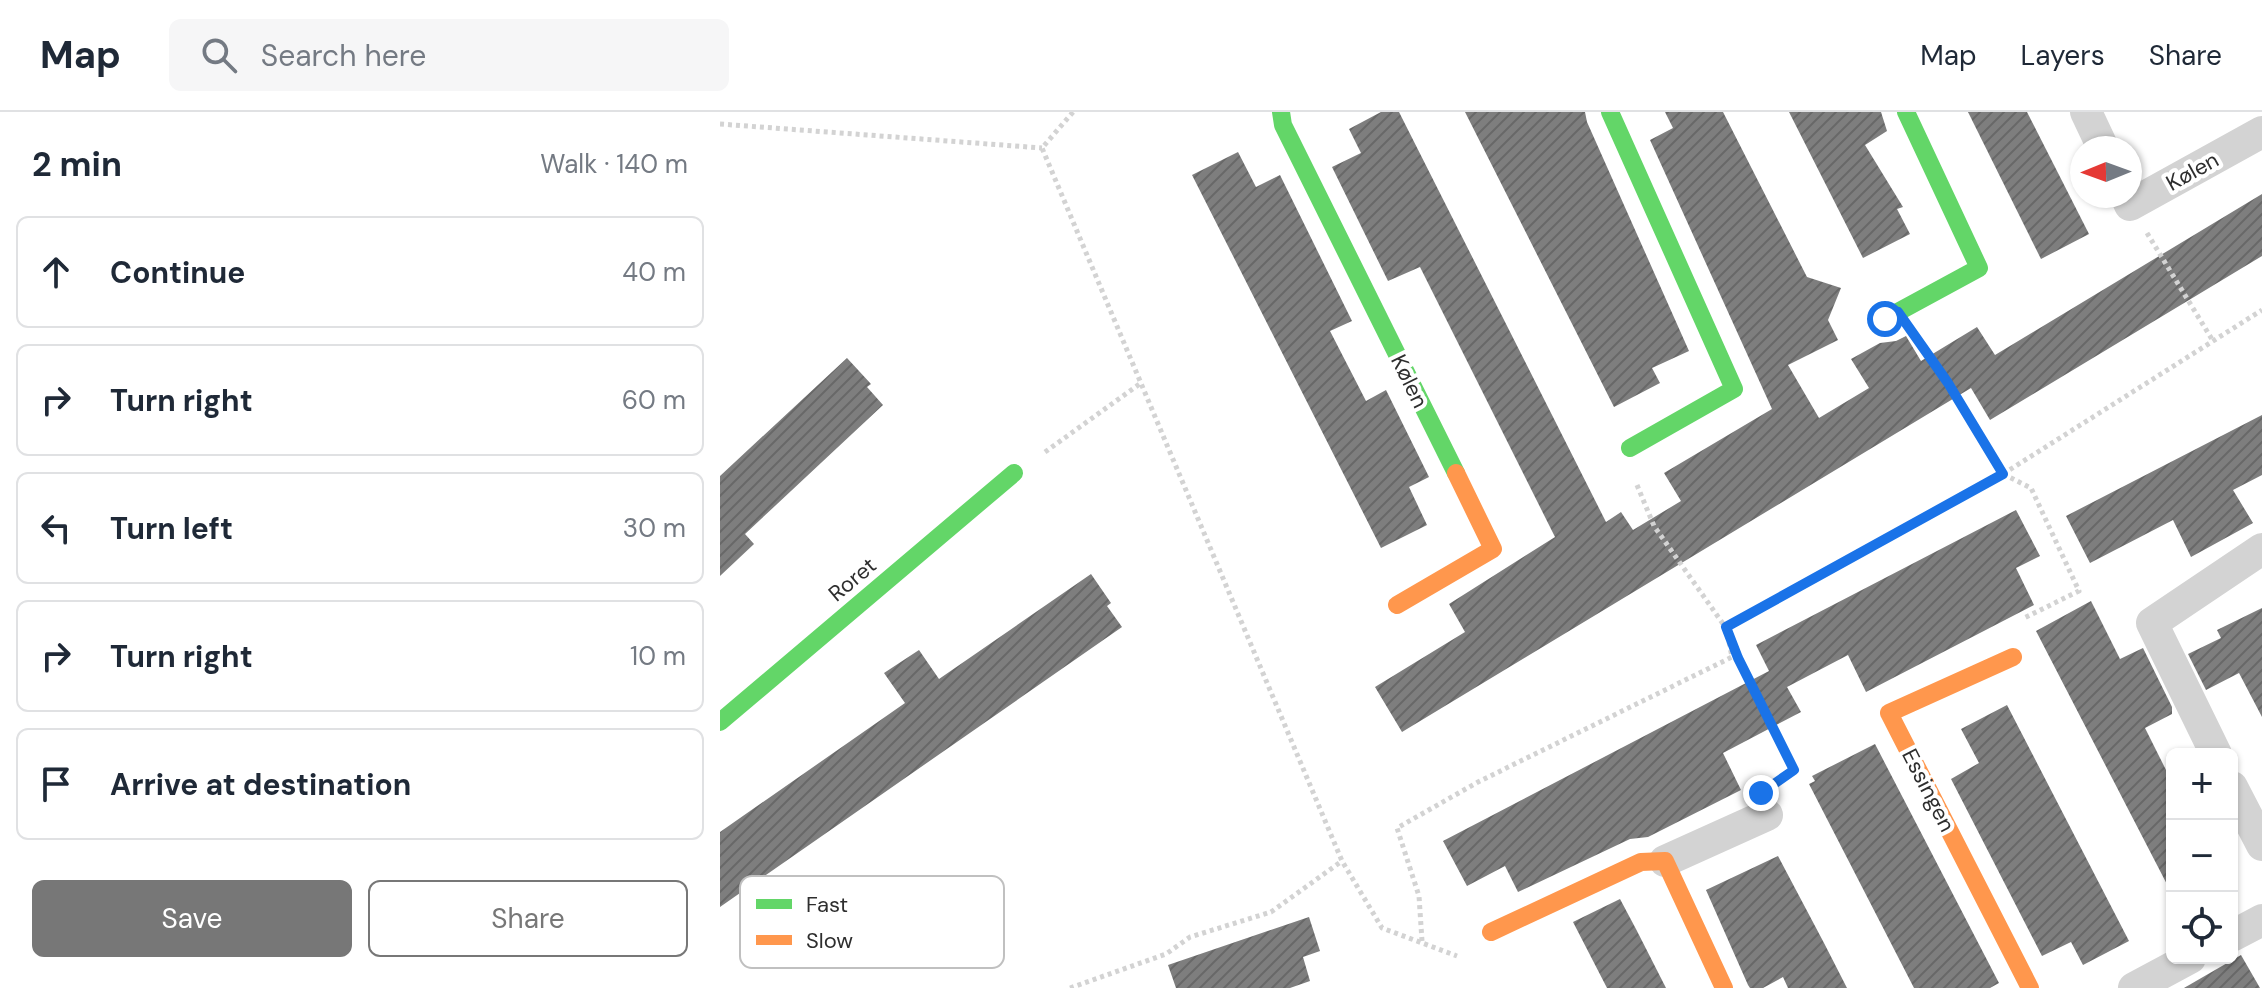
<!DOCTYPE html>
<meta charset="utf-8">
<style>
:root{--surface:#fff;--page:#f6f6f7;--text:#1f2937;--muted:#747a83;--line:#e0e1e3;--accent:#777}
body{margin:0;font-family:"DM Sans",sans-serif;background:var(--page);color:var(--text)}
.controls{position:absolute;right:24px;bottom:24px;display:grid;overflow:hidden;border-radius:12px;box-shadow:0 2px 6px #0004}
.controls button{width:72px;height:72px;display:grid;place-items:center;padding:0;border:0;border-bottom:2px solid var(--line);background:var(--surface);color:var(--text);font:40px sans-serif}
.compass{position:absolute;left:1350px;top:24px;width:72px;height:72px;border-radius:50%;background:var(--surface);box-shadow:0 2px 6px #0004;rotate:269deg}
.stop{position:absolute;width:24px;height:24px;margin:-18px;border:6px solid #1a73e8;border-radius:50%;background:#fff}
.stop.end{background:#1a73e8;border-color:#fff;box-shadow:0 2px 8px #0008}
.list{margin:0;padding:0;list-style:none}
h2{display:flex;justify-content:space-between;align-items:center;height:104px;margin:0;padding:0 32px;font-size:34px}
h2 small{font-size:26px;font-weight:400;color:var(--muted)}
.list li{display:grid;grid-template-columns:52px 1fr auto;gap:24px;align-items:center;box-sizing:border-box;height:112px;margin:0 16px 16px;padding:0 16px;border:2px solid var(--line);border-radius:12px}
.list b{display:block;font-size:30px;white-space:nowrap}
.list em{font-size:26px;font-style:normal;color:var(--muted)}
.actions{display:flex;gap:16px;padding:24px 32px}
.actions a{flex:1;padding:18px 0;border:2px solid var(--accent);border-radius:12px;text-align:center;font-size:28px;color:var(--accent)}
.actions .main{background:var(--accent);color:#fff}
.icon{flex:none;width:44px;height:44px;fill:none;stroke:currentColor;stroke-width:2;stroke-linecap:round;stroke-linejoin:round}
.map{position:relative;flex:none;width:1542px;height:876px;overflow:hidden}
header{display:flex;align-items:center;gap:48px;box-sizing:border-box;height:112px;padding:0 40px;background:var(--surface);border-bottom:2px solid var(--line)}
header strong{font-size:38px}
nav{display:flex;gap:44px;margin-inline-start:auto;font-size:28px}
.search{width:560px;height:72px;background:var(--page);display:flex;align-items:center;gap:20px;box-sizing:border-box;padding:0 28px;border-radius:12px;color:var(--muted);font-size:30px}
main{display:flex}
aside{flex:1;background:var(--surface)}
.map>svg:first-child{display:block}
.building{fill:url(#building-hatch)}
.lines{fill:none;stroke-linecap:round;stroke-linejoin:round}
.path{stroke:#d3d3d3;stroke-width:5;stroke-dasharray:4 4;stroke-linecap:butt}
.street{stroke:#d3d3d3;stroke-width:32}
.fast{stroke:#63d668;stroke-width:18}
.slow{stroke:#ff974d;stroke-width:18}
.route{stroke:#1a73e8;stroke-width:10}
.labels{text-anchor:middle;stroke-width:8;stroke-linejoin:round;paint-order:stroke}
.street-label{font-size:22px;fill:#2e2e2e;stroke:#fff}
.key{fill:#fff;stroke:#c0c0c0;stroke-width:2}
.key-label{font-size:22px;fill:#2e2e2e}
</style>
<header>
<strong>Map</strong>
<div class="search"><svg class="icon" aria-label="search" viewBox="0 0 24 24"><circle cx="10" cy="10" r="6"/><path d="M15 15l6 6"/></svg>Search here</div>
<nav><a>Map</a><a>Layers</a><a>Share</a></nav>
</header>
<main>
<aside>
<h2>2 min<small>Walk · 140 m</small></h2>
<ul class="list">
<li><svg class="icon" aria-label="ahead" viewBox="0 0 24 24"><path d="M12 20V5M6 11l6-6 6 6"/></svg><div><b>Continue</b></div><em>40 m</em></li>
<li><svg class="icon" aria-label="right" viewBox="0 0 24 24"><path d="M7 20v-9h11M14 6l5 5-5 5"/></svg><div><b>Turn right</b></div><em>60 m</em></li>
<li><svg class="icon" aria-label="left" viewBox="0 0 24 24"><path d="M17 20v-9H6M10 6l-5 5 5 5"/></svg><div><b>Turn left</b></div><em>30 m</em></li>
<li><svg class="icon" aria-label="right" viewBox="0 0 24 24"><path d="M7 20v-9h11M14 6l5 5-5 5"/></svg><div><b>Turn right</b></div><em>10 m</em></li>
<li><svg class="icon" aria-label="arrive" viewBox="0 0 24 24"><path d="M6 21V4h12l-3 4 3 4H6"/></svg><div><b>Arrive at destination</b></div></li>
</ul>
<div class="actions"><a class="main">Save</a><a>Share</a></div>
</aside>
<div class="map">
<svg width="1542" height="876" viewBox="0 0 1542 876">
<defs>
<pattern id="building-hatch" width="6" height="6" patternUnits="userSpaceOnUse" patternTransform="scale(2)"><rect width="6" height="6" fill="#7e7e7e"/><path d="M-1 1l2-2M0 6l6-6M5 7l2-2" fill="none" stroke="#686868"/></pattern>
</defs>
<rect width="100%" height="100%" fill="#fff"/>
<g class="building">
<polygon points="661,0 679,0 886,410 901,400 913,418 961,389 944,361 1052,297 930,28 953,16 945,0 1003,0 1087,165 1121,176 1108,208 1118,228 1068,253 1099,306 1149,276 1131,247 1160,231 1176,229 1186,224 1201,249 1257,215 1275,243 1542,82 1542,144 1270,308 1251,276 682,620 655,575 745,520 729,492 835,425 700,155 668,169 612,55 641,41 629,17"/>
<polygon points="745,0 865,0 867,10 969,239 932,256 940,271 894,295"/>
<polygon points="1069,0 1161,0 1167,19 1145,33 1183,95 1177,97 1190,122 1143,146"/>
<polygon points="1248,0 1307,0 1369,122 1321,147"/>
<polygon points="518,40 536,75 560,63 632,209 610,219 646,289 666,278 709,365 689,375 707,413 661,436 472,63"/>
<polygon points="127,246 151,272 147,275 163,293 25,422 34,432 0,464 0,364"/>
<polygon points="1542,303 1542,363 1513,378 1533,411 1471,445 1453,408 1370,451 1346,404"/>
<polygon points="1296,398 1320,444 1296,456 1314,493 1146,580 1128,543 1067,575 1081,600 1003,641 1021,678 928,725 910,727 798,780 785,754 747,774 723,729 1049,559 1036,533"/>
<polygon points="371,462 391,491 387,494 402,515 0,795 0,720 185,591 164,561 199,538 219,567"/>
<polygon points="1371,489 1400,547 1423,536 1452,595 1452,602 1425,616 1452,670 1452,782 1316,519"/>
<polygon points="1542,496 1542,605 1519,561 1486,578 1468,542 1501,526 1497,518"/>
<polygon points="1287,593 1409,829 1363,853 1351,830 1322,844 1231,667 1259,651 1241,617"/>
<polygon points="1155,632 1279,871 1270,876 1194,876 1089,672 1095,669 1092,664"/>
<polygon points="1058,744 1104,831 1127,876 1068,876 1063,865 1043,876 1030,876 1028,873 986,778"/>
<polygon points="900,787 917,819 946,876 887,876 853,810"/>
<polygon points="589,805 600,839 583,845 590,869 570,876 456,876 448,853"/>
<polygon points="1521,843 1540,876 1464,876"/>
</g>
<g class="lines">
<g class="path">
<polyline points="353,0 322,36 622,749 662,816 737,844"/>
<polyline points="0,12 322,36"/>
<polyline points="1427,121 1493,229"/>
<polyline points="1202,234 1228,271 1283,362 1311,376 1359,479 1304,506"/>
<polyline points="325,340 421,271"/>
<polyline points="917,373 934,414 1006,516"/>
<polyline points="1013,533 1074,658 1055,671"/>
<polyline points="702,829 699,784 677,716 758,670 1012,545 1006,515 1283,362 1542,198"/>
<polyline points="350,876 446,842 470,825 551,800 622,749"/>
</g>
<g class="street">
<polyline points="1366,0 1383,36"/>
<polyline points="1406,84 1410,93 1542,20"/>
<polyline points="1496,642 1432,511 1542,437"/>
<polyline points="1512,675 1542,733"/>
<polyline points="945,749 1047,703"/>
<polyline points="1512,824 1542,808"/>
<polyline points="1414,876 1470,846"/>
</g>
<g class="fast">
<polyline points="561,0 563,13 736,361"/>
<polyline points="890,0 1014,277 910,336"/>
<polyline points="1165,207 1259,156 1186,0"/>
<polyline points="0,610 294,361"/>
</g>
<g class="slow">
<polyline points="677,493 773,437 736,361"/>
<polyline points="1293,545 1169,601 1310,876"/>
<polyline points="771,820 921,750 945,749 1004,876"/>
</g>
</g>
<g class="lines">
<polyline class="route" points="1041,681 1074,658 1018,546 1006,515 1283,362 1228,271 1178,200 1165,207"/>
</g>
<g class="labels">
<g class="street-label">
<text transform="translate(1472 59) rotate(-29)" y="8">Kølen</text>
<text transform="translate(690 269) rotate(64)" y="8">Kølen</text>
<text transform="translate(132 467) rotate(-40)" y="8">Roret</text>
<text transform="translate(1209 678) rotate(63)" y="8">Essingen</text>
</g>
</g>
<rect x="20" y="764" width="264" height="92" rx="12" class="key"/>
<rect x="36" y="787" width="36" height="10" fill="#63d668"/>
<rect x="36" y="823" width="36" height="10" fill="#ff974d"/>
<g class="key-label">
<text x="86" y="800">Fast</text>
<text x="86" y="836">Slow</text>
</g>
</svg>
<div class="controls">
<button>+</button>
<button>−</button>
<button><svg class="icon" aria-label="locate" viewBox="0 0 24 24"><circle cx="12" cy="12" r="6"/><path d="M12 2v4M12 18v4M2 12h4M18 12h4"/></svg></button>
</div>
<svg class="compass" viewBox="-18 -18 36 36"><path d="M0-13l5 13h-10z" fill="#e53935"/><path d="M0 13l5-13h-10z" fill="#747a83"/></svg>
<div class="stop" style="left:1165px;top:207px"></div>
<div class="stop end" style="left:1041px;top:681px"></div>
</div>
</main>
